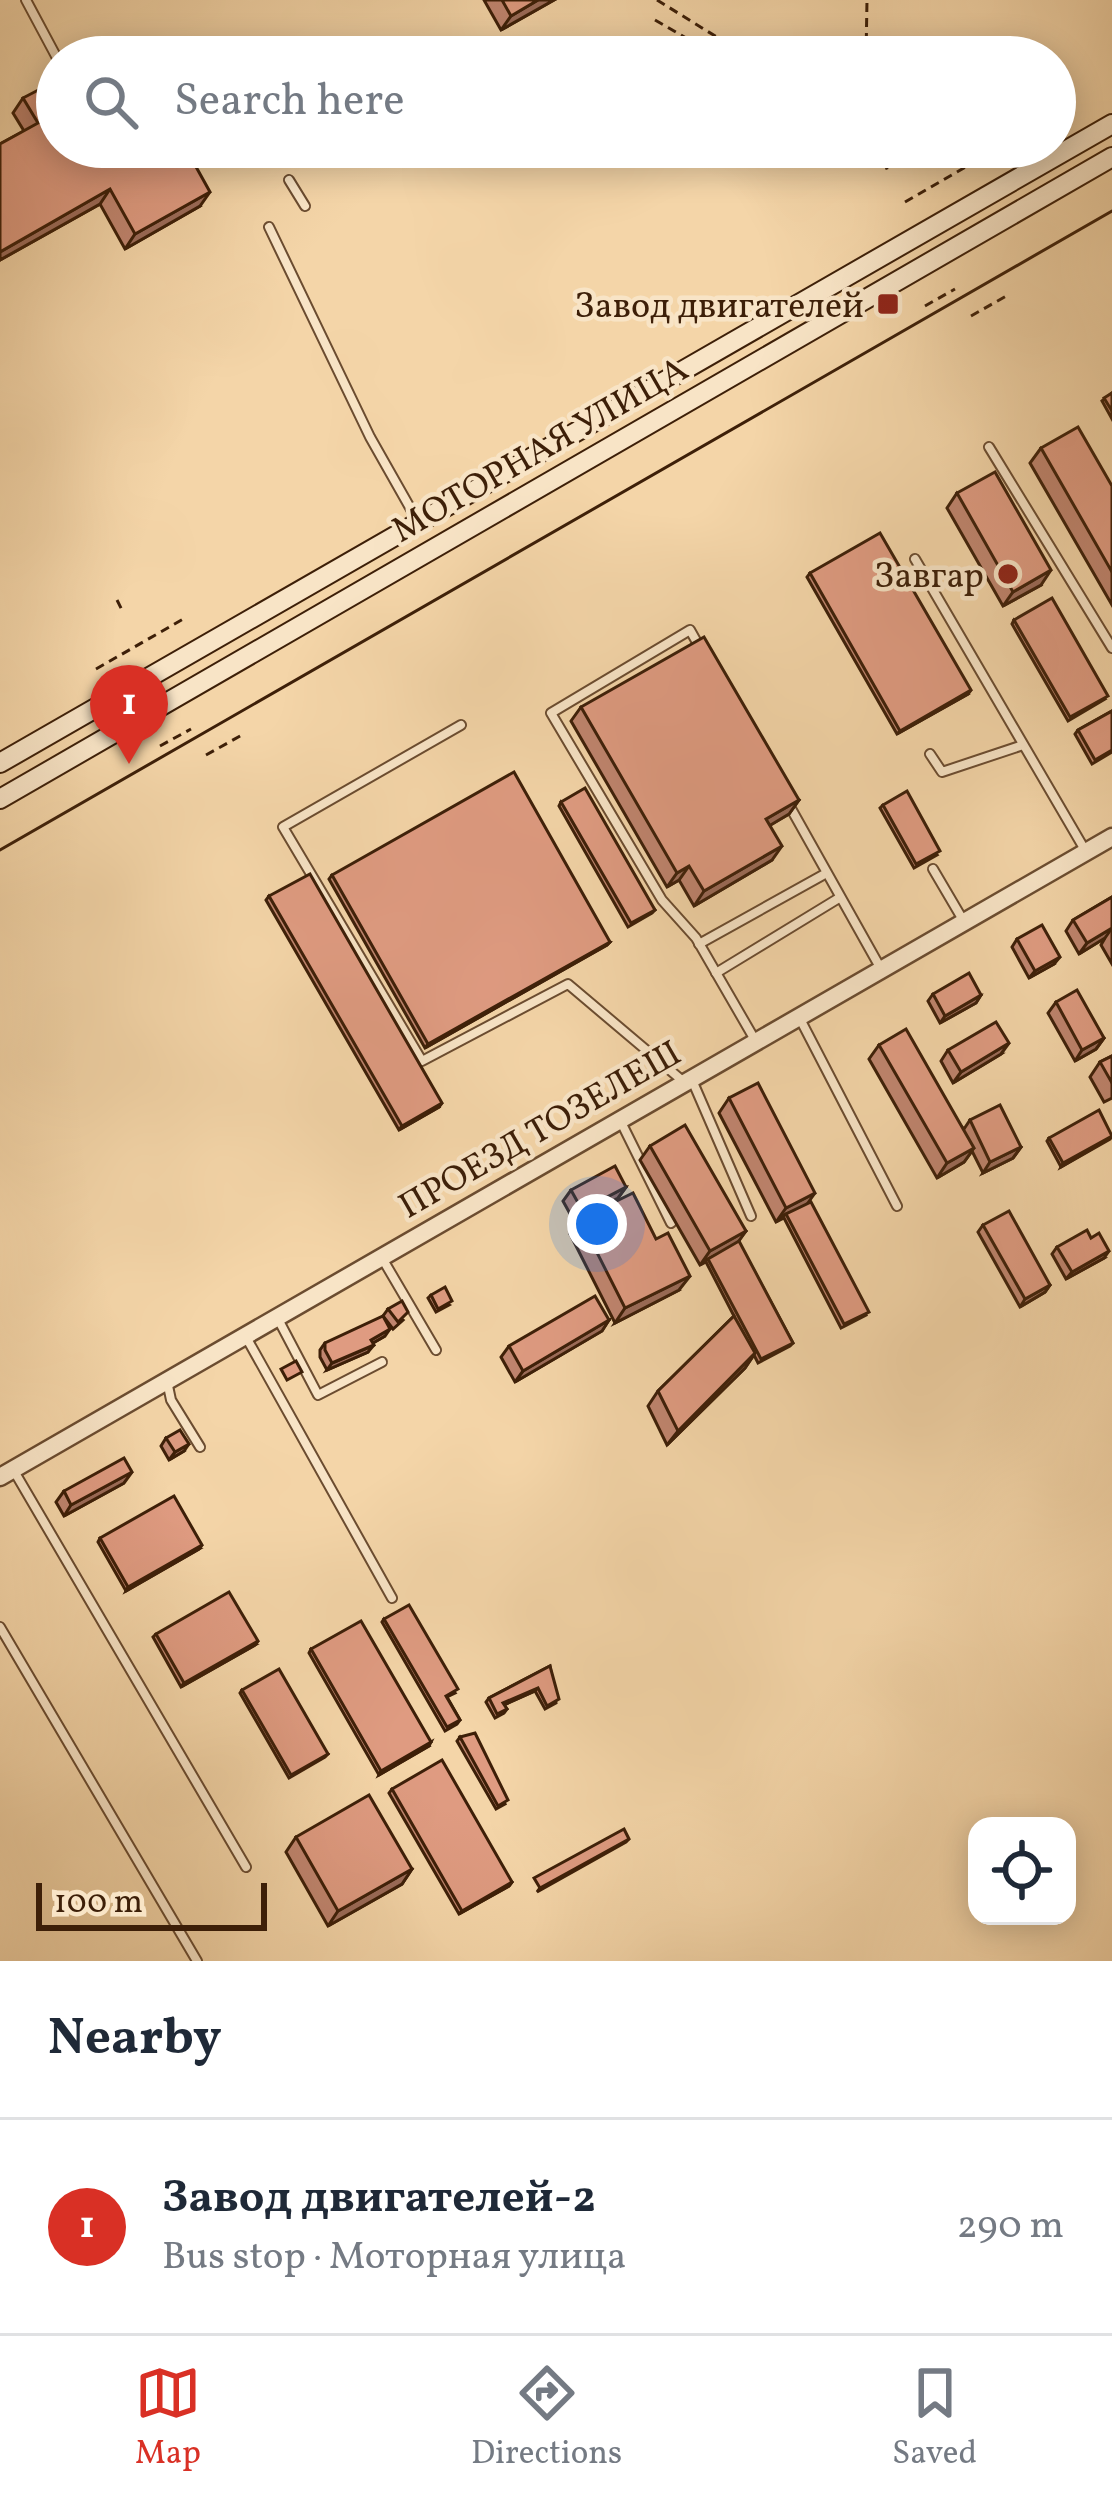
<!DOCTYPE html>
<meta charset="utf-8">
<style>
:root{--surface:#fff;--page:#f2f2f3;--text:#1f2937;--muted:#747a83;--line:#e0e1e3;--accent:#d93025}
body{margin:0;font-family:Vollkorn,serif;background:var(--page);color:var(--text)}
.controls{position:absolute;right:36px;bottom:36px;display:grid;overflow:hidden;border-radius:24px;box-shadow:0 6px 30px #0003}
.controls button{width:108px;height:108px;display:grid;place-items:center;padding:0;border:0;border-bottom:3px solid var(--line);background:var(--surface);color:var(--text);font:60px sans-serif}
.scale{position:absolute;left:36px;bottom:30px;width:231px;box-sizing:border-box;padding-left:12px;border:6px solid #3d1f08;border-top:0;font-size:33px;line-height:42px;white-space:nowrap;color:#3d1f08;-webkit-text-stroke:9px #f8e4c6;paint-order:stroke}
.you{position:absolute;left:597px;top:1224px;width:42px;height:42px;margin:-30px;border:9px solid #fff;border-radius:50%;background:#1a73e8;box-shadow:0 0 0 18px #1a73e833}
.badge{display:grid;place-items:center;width:78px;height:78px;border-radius:50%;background:var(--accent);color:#fff;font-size:39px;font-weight:700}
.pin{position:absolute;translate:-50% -99px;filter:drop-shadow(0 3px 6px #0008)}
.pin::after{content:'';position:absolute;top:63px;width:42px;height:36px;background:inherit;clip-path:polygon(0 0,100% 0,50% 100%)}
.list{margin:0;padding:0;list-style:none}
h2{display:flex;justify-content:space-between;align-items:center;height:156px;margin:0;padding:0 48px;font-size:51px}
h2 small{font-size:39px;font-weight:400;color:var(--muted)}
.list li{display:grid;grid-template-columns:78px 1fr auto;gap:36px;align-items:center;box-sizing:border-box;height:216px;padding:0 48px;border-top:3px solid var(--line)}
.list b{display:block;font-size:45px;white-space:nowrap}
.list p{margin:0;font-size:39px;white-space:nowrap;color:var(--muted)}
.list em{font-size:39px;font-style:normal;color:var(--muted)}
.icon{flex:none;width:66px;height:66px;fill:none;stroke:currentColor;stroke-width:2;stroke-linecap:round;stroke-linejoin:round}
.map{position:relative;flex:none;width:1112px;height:1961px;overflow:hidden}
.search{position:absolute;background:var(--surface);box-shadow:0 6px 30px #0003;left:36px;right:36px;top:36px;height:132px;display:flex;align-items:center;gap:30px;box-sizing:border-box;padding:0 42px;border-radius:66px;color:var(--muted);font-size:45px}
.sheet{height:372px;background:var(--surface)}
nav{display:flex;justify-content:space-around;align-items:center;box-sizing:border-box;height:168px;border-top:3px solid var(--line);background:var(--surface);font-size:33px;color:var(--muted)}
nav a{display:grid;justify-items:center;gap:6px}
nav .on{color:var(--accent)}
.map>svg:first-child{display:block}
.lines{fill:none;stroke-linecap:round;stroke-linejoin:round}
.service-casing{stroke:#6b4c30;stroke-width:12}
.tertiary-casing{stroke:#6b4c30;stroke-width:21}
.secondary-casing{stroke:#3d1f08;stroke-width:22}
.path{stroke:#3d1f08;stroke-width:3;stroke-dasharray:9 6;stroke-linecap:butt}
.service{stroke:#f8e4c6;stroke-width:8}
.tertiary{stroke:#f8e4c6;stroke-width:16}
.secondary{stroke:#f8e4c6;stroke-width:18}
.tram{stroke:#3d1f08;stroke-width:3}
.wall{fill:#c0856f;stroke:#3d1f08;stroke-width:3}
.shaded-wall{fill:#9c6c5a;stroke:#3d1f08;stroke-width:3}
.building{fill:#df9b81;stroke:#3d1f08;stroke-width:3}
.poi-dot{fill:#8f2418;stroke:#f8e4c6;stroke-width:4.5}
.labels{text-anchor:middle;stroke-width:9;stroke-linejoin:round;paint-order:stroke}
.poi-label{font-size:36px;fill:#3d1f08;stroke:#f8e4c6;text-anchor:end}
.street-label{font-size:36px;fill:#3d1f08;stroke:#f8e4c6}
</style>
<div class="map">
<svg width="1112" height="1961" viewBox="0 0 1112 1961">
<rect width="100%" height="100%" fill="#f4d5a8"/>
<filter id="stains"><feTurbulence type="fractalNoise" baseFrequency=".00167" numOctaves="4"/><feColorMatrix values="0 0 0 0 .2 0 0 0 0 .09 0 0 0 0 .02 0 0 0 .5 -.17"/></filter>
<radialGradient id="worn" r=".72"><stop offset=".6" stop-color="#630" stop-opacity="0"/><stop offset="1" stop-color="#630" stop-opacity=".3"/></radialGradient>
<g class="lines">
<g class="service-casing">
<g id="service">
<polyline points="26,0 57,58"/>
<polyline points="289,180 305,206"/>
<polyline points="269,227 370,437 417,520"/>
<polyline points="989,447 1112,648"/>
<polyline points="915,559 1085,850"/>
<polyline points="699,646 690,630 551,713 662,900 696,938 755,1040"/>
<polyline points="461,725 283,827 422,1061 568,984 684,1082"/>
<polyline points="930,754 942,772 1023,745"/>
<polyline points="789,805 881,969"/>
<polyline points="933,869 963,920"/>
<polyline points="699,944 823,875"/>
<polyline points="716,973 839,898"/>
<polyline points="799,1017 897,1206"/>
<polyline points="692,1080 751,1216"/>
<polyline points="621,1122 671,1223"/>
<polyline points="382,1258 436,1350"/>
<polyline points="278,1319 318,1395 382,1362"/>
<polyline points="246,1337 392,1598"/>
<polyline points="167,1381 171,1400 200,1447"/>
<polyline points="14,1471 246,1867"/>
<polyline points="0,1627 197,1961"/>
</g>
</g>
<g class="tertiary-casing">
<polyline id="tertiary" points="0,1477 1112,837"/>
</g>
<g class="secondary-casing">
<g id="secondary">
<polyline points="0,763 1112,124"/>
<polyline points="0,799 1112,157"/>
</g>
</g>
<g class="path">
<polyline points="657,0 749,57"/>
<polyline points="655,20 719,57"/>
<polyline points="866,57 867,0"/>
<polyline points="869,147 879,156"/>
<polyline points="879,147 888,172"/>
<polyline points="905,202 969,165 947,147"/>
<polyline points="925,306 955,289"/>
<polyline points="971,316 1008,295"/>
<polyline points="117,600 123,612"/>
<polyline points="96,669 185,618"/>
<polyline points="160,746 191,729"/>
<polyline points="206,755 242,735"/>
</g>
<use href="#service" class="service"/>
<use href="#tertiary" class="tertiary"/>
<use href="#secondary" class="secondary"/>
<polyline class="tram" points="0,850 1112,211"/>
</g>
<g class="wall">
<polygon points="484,0 554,0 501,30"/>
<polygon points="48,91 200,206 125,249 100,204 0,260 0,144 24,131 13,113 23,98"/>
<polygon points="1112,393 1112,419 1102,401"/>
<polygon points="1041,448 1112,486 1112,605 1030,463"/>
<polygon points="957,493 1041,585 1003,606 947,508"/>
<polygon points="810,573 968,694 897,734 807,577"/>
<polygon points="1014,620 1105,699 1068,721 1012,624"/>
<polygon points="581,707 799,800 789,814 770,825 772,860 694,906 679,880 667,887 571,721"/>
<polygon points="1112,711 1112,752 1092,764 1075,734 1078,730"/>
<polygon points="561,802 655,910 652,913 628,927 559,806"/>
<polygon points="883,805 937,855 914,868 880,808"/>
<polygon points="332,875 610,942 607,945 425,1048 329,879"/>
<polygon points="269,896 439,1107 399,1130 266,900"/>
<polygon points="1112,897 1112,964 1101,945 1105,938 1079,954 1066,931 1073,920"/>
<polygon points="1017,939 1054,964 1029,978 1012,947"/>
<polygon points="933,994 981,995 976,1003 940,1023 928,1001"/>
<polygon points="1056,1002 1104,1038 1096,1049 1075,1061 1048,1013"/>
<polygon points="879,1045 964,1129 970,1120 1021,1147 1013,1158 983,1173 972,1151 964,1162 937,1178 869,1059"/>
<polygon points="948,1050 1001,1054 953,1083 941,1061"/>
<polygon points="1112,1056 1112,1098 1104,1102 1090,1077 1100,1062"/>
<polygon points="729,1098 807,1204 866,1315 841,1328 784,1218 776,1222 719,1113"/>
<polygon points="1112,1137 1061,1167 1047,1141 1049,1138"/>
<polygon points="650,1146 746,1231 738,1241 793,1343 790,1346 758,1363 754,1355 745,1368 667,1445 648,1406 658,1391 734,1316 706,1262 700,1265 640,1160"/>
<polygon points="626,1187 618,1198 574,1221 563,1201 571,1190"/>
<polygon points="580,1219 679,1290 615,1323 570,1234"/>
<polygon points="983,1225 1050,1285 1045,1292 1020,1307 978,1232"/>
<polygon points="1057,1247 1104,1258 1066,1279 1052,1254"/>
<polygon points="431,1295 449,1305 436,1312 428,1298"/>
<polygon points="388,1309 403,1320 393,1329 383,1316"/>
<polygon points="609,1320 602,1331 515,1382 501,1357 509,1346"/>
<polygon points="385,1336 373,1343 368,1352 327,1370 320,1357 320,1350 325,1343"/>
<polygon points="166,1438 184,1451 169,1460 161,1446"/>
<polygon points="124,1483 64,1516 56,1502 64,1491"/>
<polygon points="100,1538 199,1549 126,1591 98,1542"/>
<polygon points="384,1619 455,1693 447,1697 460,1720 457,1724 445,1731 382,1622"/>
<polygon points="156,1634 255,1645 181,1687 153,1637"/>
<polygon points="311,1649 429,1746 379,1775 309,1653"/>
<polygon points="550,1666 556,1703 545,1709 535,1691 504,1705 507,1709 504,1713 495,1718 486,1702 489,1698"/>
<polygon points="242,1690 328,1754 325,1757 289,1778 240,1693"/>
<polygon points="460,1737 505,1804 496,1809 457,1741"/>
<polygon points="392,1789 512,1882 509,1886 459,1914 389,1793"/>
<polygon points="296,1837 412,1869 402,1884 328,1926 286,1852"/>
</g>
<g class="shaded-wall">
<polygon points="538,0 554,0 501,30 511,16"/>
<polygon points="110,189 100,204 0,260 0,252"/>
<polygon points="210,192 200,206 125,249 135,234"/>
<polygon points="1051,570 1041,585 1003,606 1013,592"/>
<polygon points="971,690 968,694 897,734 900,731"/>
<polygon points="799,800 789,814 756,834 766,819"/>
<polygon points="782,846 772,860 694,906 704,891"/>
<polygon points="689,866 679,880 667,887 677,873"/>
<polygon points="1112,928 1105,938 1079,954 1087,943"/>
<polygon points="610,942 607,945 425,1048 428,1044"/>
<polygon points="1060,957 1054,964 1029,978 1035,971"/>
<polygon points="981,995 976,1003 940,1023 945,1016"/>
<polygon points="1104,1038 1096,1049 1075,1061 1082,1050"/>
<polygon points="1009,1043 1001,1054 953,1083 961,1072"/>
<polygon points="442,1103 439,1107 399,1130 402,1126"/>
<polygon points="1112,1136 1110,1139 1061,1167 1063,1163"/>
<polygon points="1021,1147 1013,1158 983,1173 990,1162"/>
<polygon points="974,1148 964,1162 937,1178 947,1163"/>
<polygon points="626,1187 618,1198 574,1221 582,1210"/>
<polygon points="815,1193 805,1207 786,1214 776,1222 786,1208"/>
<polygon points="746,1231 736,1245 708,1259 700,1265 710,1251"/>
<polygon points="1109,1251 1104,1258 1066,1279 1072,1272"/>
<polygon points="690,1276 679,1290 615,1323 625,1308"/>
<polygon points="1050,1285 1045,1292 1020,1307 1025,1299"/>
<polygon points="609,1320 602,1331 515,1382 523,1371"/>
<polygon points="390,1329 385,1336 366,1347 371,1340"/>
<polygon points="374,1345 368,1352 327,1370 332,1363"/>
<polygon points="755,1353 745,1368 667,1445 678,1431"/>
<polygon points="189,1444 184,1451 169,1460 175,1452"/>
<polygon points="132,1472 124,1483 64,1516 71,1505"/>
<polygon points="202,1545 199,1549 126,1591 128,1587"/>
<polygon points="258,1641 255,1645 181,1687 184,1683"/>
<polygon points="538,1688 535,1691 501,1706 503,1703"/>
<polygon points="431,1742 429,1746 379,1775 381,1771"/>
<polygon points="629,1839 626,1842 537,1892 540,1888"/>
<polygon points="412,1869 402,1884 328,1926 338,1911"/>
<polygon points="512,1882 509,1886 459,1914 462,1911"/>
</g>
<g class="building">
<polygon points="502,0 538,0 511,16"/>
<polygon points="128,46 134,57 108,57"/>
<polygon points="46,86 48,91 57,86 57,147 185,147 210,192 135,234 110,189 0,252 0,144 38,123 23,98"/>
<polygon points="1112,393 1112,411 1104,398"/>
<polygon points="1078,427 1112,486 1112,572 1041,448"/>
<polygon points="995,472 1051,570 1013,592 957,493"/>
<polygon points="880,533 971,690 900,731 810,573"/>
<polygon points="1052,598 1108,696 1070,717 1014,620"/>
<polygon points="704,637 799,800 766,819 782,846 704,891 689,866 677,873 581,707"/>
<polygon points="1112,711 1112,750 1095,760 1078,730"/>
<polygon points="514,772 610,942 428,1044 332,875"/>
<polygon points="585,788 655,910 631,923 561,802"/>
<polygon points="907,791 940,851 916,864 883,805"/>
<polygon points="310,874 442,1103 402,1126 269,896"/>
<polygon points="1112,897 1112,928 1087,943 1073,920"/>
<polygon points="1042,925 1060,957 1035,971 1017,939"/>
<polygon points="969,973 981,995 945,1016 933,994"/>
<polygon points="1077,990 1104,1038 1082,1050 1056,1002"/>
<polygon points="996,1022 1009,1043 961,1072 948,1050"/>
<polygon points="906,1029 974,1148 947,1163 879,1045"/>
<polygon points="1112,1056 1112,1083 1100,1062"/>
<polygon points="758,1083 815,1193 786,1208 729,1098"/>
<polygon points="1000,1105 1021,1147 990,1162 970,1120"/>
<polygon points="1099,1110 1112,1136 1063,1163 1049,1138"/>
<polygon points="685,1125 746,1231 710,1251 650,1146"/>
<polygon points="615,1166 626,1187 582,1210 571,1190"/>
<polygon points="633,1193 656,1239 668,1233 690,1276 625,1308 580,1219"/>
<polygon points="811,1202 869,1312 844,1324 786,1214"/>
<polygon points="1009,1211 1050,1285 1025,1299 983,1225"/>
<polygon points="1087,1230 1091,1238 1099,1233 1109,1251 1072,1272 1057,1247"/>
<polygon points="739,1241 793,1343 761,1359 708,1259"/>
<polygon points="445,1287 452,1301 438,1309 431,1295"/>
<polygon points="595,1296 609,1320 523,1371 509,1346"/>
<polygon points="402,1301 408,1312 398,1322 388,1309"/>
<polygon points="383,1316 390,1329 371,1340 374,1345 332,1363 325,1350 325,1343"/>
<polygon points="734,1316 755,1353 678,1431 658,1391"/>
<polygon points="296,1361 302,1372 287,1380 281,1369"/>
<polygon points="180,1430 189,1444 175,1452 166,1438"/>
<polygon points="124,1458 132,1472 71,1505 64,1491"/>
<polygon points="174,1496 202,1545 128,1587 100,1538"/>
<polygon points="229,1592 258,1641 184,1683 156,1634"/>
<polygon points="409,1605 458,1689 446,1696 460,1720 447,1727 384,1619"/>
<polygon points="361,1621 431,1742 381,1771 311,1649"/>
<polygon points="550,1666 559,1699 547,1706 538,1688 503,1703 507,1709 497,1714 489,1698"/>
<polygon points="279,1669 328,1754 291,1775 242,1690"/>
<polygon points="475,1733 508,1800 498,1806 460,1737"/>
<polygon points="442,1760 512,1882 462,1911 392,1789"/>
<polygon points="369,1795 412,1869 338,1911 296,1837"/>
<polygon points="624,1829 629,1839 540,1888 534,1878"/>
</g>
<g class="poi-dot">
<rect x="876" y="292" width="24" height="24" rx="6"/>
<circle cx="1008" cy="574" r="12"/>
</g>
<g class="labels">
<g class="poi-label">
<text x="864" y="317">Завод двигателей</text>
<text x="984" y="587">Завгар</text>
</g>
<g class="street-label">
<text transform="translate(539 448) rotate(-30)" y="13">МОТОРНАЯ УЛИЦА</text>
<text transform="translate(539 1128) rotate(-30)" y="13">ПРОЕЗД ТОЗЕЛЕШ</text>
</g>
</g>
<rect width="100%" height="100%" filter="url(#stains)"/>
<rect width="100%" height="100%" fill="url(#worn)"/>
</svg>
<div class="controls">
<button><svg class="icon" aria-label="locate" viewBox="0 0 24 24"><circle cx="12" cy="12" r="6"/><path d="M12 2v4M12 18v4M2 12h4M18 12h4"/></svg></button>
</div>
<div class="scale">100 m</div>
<div class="you"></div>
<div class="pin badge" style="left:129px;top:764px">1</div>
<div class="search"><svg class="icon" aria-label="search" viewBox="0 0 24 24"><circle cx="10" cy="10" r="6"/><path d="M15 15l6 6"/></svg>Search here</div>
</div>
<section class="sheet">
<h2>Nearby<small></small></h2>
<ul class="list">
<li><span class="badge">1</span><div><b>Завод двигателей-2</b><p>Bus stop · Моторная улица</p></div><em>290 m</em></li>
</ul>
</section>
<nav>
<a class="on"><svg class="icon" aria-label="map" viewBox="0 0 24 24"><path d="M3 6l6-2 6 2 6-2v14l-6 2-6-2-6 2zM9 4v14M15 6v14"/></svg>Map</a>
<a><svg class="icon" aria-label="directions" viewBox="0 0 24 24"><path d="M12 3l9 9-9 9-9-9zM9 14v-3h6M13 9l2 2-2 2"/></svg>Directions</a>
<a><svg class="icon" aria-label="saved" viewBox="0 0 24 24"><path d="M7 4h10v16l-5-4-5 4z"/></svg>Saved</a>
</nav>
